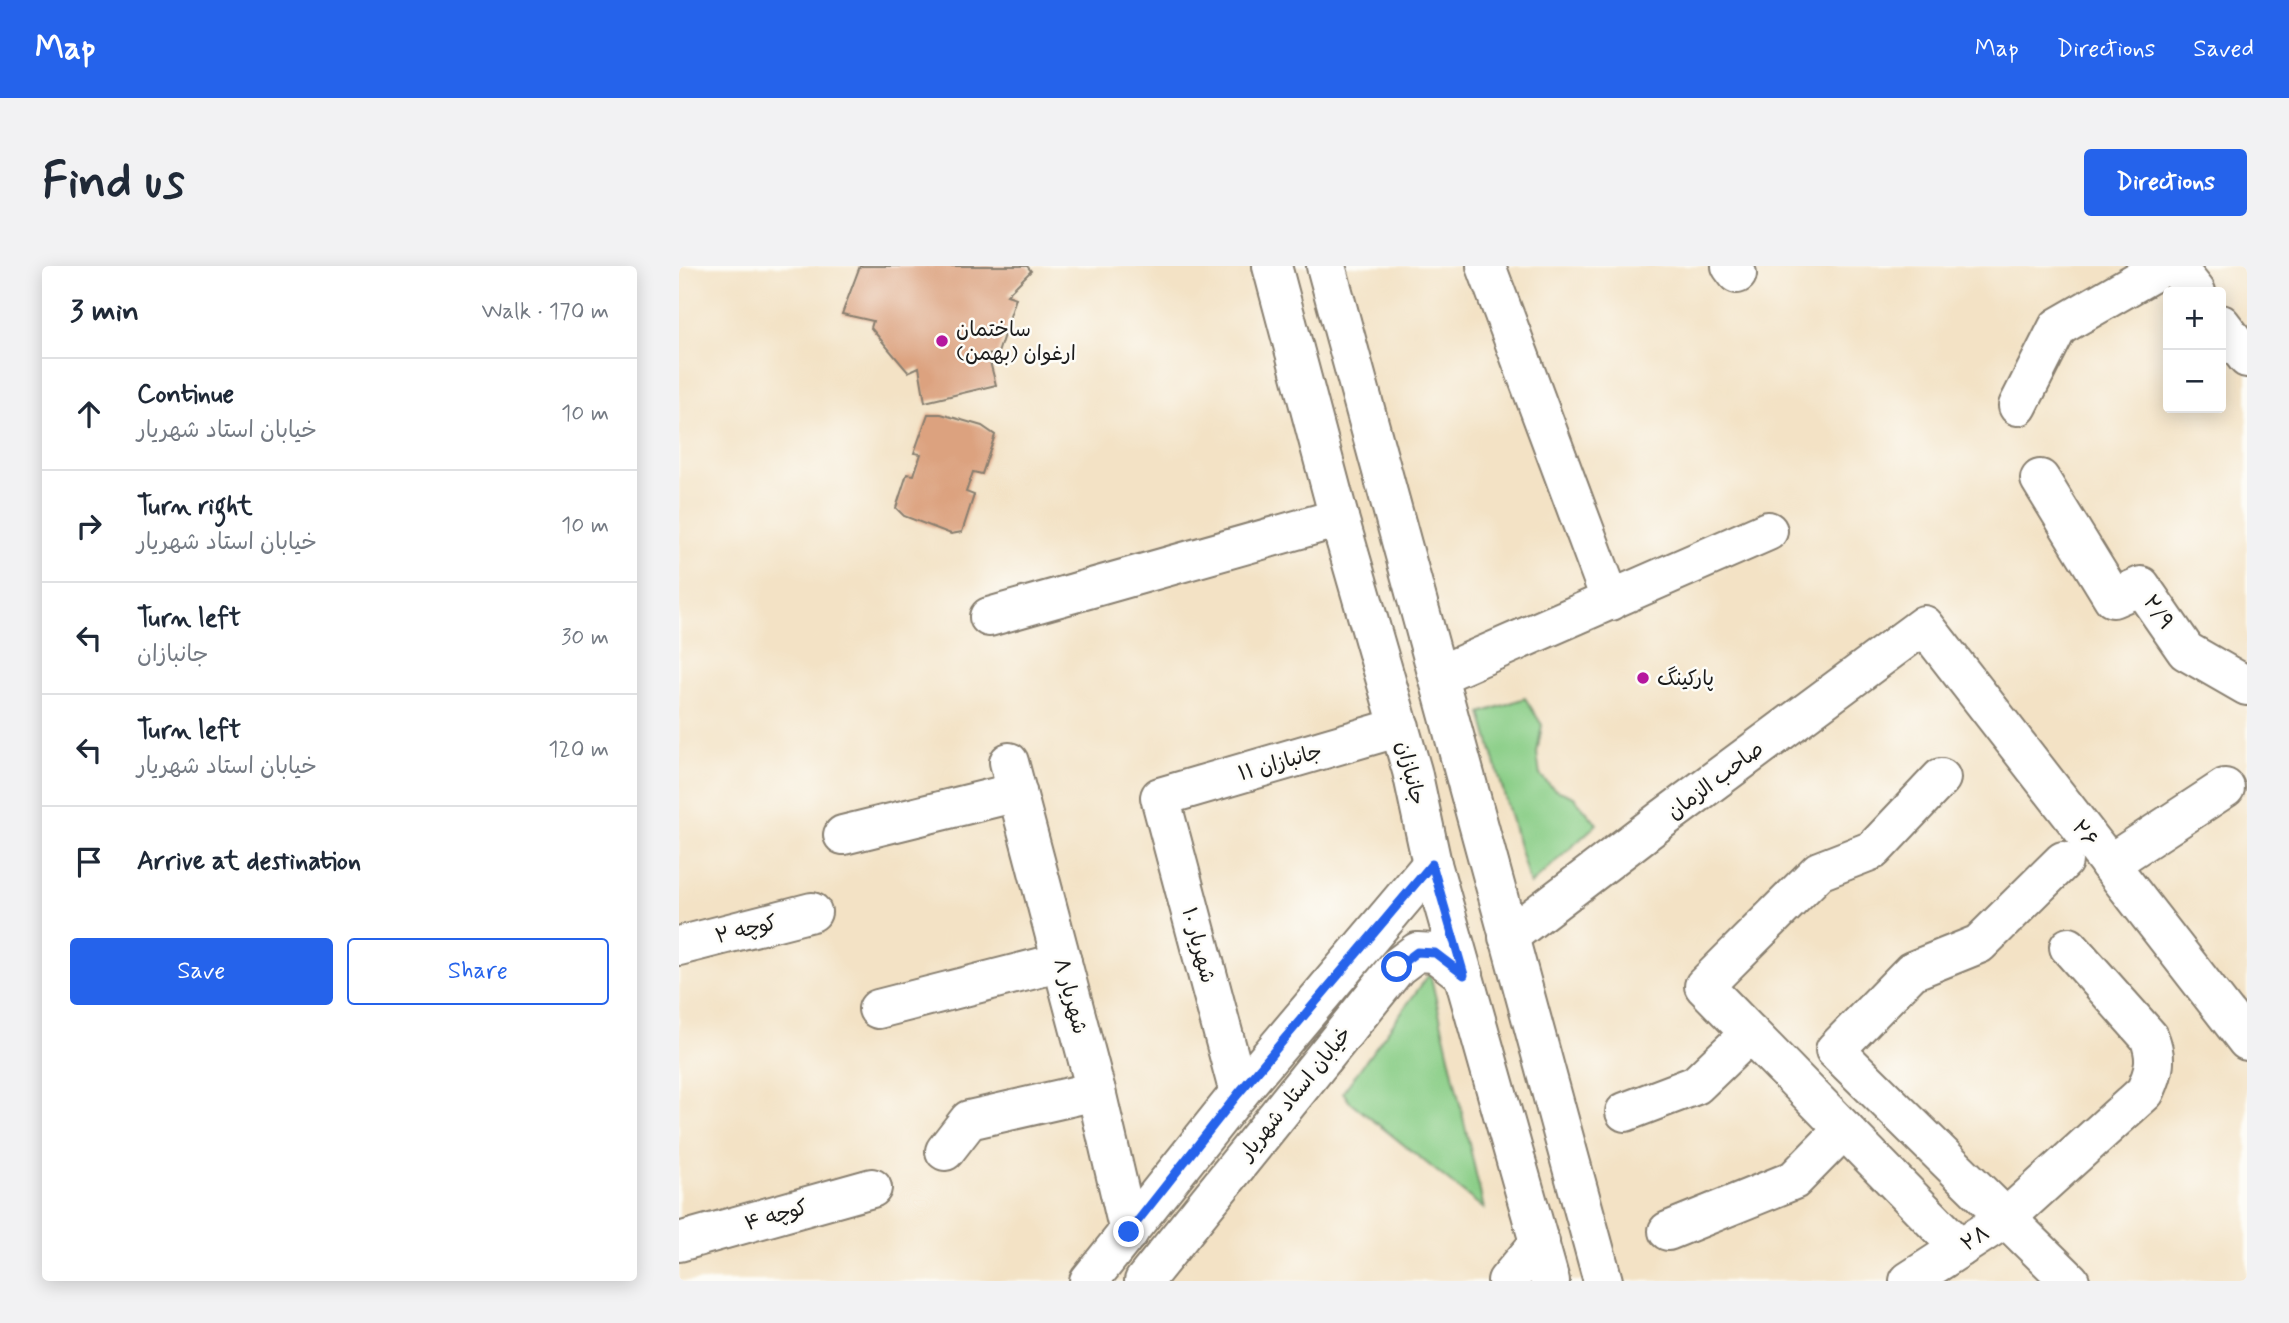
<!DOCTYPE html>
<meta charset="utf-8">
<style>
:root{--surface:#fff;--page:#f2f2f3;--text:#1f2937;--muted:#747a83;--line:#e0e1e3;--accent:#2563eb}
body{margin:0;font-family:Mynerve,"Playpen Sans Arabic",sans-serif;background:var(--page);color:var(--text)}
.controls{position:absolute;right:21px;top:21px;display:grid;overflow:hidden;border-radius:7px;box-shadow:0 4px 18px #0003}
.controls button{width:63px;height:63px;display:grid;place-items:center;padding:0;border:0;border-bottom:2px solid var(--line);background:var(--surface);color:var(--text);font:35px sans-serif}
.stop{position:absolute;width:21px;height:21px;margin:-16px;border:5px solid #2563eb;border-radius:50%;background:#fff}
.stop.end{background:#2563eb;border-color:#fff;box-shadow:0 2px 7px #0008}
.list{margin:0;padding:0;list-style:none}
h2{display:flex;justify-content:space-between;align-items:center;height:91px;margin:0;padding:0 28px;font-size:30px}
h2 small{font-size:23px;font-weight:400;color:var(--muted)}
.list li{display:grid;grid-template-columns:46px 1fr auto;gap:21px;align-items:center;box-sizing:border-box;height:112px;padding:0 28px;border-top:2px solid var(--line)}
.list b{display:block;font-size:26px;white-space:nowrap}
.list p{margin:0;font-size:23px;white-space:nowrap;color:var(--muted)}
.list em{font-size:23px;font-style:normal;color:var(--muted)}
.actions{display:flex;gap:14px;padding:21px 28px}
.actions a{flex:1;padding:16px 0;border:2px solid var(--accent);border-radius:7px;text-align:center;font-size:24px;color:var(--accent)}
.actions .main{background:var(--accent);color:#fff}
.icon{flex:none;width:38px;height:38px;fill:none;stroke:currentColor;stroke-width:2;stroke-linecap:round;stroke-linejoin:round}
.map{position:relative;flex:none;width:1568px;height:1015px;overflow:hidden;border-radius:7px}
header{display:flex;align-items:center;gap:42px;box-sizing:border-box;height:98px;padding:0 35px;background:var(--accent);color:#fff}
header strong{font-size:33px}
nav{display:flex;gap:38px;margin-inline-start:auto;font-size:24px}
.intro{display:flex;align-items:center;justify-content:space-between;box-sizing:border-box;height:168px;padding:0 42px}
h1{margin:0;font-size:49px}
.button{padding:18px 32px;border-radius:7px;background:var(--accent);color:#fff;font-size:24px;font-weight:700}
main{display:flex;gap:42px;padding:0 42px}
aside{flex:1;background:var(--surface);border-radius:7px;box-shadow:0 4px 18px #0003}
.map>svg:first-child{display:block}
.green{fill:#8ace87;stroke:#537552;stroke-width:2}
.building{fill:#dca27f}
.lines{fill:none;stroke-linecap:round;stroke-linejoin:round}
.minor-casing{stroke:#887f70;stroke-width:42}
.minor{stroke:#fff;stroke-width:38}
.route{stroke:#2563eb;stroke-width:9}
.poi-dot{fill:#b5179e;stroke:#fdfcf7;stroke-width:2.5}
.labels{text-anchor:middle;stroke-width:5;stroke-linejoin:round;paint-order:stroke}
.poi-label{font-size:21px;fill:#1c1c1c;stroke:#fdfcf7;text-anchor:start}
.street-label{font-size:21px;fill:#1c1c1c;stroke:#fdfcf7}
</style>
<header>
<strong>Map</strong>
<nav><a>Map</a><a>Directions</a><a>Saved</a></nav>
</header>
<div class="intro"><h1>Find us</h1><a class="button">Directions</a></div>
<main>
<aside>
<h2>3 min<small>Walk · 170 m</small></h2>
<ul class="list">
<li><svg class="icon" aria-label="ahead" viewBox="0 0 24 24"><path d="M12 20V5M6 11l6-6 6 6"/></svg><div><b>Continue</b><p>خیابان استاد شهریار</p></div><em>10 m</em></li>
<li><svg class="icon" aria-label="right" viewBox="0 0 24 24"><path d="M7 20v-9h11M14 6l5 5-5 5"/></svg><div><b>Turn right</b><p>خیابان استاد شهریار</p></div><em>10 m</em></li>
<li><svg class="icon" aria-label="left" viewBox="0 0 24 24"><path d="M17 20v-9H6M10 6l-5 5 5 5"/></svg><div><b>Turn left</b><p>جانبازان</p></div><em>30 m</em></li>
<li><svg class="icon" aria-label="left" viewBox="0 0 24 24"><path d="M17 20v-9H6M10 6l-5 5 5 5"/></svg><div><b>Turn left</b><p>خیابان استاد شهریار</p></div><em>120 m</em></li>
<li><svg class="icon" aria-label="arrive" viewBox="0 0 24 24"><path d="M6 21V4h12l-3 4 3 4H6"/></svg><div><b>Arrive at destination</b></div></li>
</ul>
<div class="actions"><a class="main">Save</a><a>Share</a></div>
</aside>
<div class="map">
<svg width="1568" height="1015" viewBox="0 0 1568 1015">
<rect width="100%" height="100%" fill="#fdfcf7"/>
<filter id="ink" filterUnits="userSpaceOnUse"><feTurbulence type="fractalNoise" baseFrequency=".0143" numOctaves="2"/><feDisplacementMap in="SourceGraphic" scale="14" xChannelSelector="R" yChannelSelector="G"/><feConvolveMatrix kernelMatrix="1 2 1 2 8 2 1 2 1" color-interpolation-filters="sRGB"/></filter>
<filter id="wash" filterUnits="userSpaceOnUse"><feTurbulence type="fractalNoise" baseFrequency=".00686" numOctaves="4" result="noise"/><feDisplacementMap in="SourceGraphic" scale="28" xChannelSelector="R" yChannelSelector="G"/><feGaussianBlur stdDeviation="1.57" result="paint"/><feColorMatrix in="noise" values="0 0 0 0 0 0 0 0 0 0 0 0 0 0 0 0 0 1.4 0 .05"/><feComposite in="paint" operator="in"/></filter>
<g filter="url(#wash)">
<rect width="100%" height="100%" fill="#f3e2c5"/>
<g class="green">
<polygon points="846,432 863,459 858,487 861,509 875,523 895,531 918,558 851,619 802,447"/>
<polygon points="751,707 805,943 670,835 664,826"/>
</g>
<g id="blocks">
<g class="building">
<polygon points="181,0 348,0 352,5 328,29 337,32 318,90 309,88 317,119 246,136 240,101 229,106 192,62 194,55 163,48"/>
<polygon points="249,148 262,148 303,160 316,169 303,208 294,206 287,226 295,229 283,266 272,268 225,250 217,242 228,208 235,209 242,188 235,187"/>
</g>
</g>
</g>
<g filter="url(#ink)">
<use href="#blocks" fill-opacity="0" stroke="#887f70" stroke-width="2"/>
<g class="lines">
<g class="minor-casing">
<g id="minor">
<polyline points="593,0 660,252 733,505 753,598 871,1015"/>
<polyline points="647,0 924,1015"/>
<polyline points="807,0 932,335"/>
<polyline points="1052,0 1058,8"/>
<polyline points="1496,0 1517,26"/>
<polyline points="1542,58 1568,92"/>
<polyline points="1339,140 1379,61 1485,0"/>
<polyline points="1361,213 1434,332 1462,320 1507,385 1568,420"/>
<polyline points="310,351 660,252"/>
<polyline points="760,409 1089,265"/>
<polyline points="330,496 417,825 450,966"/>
<polyline points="1262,512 1194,584 1140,605 1025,720 1281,982"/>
<polyline points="164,569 338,526"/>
<polyline points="1384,595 1300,678 1233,705 1156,784 1391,1015"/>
<polyline points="1430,598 1546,522"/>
<polyline points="829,671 985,552 1245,359 1568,775"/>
<polyline points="0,680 133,646"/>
<polyline points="199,743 383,696"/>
<polyline points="560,827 481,531 721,461"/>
<polyline points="946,846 1017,819 1071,767"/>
<polyline points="266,885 290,854 417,825"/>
<polyline points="989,965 1115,914 1165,863"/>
<polyline points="0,976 193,922"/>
<polyline points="410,1015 560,827 753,598"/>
<polyline points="465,1015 718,701 738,686 756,687 785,709"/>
<polyline points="828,1015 861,976"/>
<path d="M 1230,1015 L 1327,952 L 1466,826 C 1475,806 1479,793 1470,771 L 1390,681"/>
</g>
</g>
<use href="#minor" class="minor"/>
</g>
</g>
<g class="lines" filter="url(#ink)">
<polyline class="route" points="450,966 559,828 753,598 785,709 756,687 738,686 718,701"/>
</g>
<g class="poi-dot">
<circle cx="263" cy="75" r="7"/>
<circle cx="964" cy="412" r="7"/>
</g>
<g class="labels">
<g class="poi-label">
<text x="277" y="70">ساختمان<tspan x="277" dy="24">ارغوان (بهمن)</tspan></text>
<text x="978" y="419">پارکینگ</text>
</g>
<g class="street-label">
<text transform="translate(1480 346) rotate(55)" y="7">۲/۹</text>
<text transform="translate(601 496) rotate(-16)" y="7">۱۱ جانبازان</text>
<text transform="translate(732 507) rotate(76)" y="7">جانبازان</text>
<text transform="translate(1036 514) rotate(-37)" y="7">صاحب الزمان</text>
<text transform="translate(1406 567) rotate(52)" y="7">۲۶</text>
<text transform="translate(67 663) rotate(-14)" y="7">کوچه ۲</text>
<text transform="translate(520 679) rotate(75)" y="7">شهریار ۱۰</text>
<text transform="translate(392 730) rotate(75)" y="7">شهریار ۸</text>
<text transform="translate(616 827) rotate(-51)" y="7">خیابان استاد شهریار</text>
<text transform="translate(97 949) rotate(-16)" y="7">کوچه ۴</text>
<text transform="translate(1296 972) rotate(-33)" y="7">۲۸</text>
</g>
</g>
</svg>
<div class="controls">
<button>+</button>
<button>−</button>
</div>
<div class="stop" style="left:718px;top:701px"></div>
<div class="stop end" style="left:450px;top:966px"></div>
</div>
</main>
